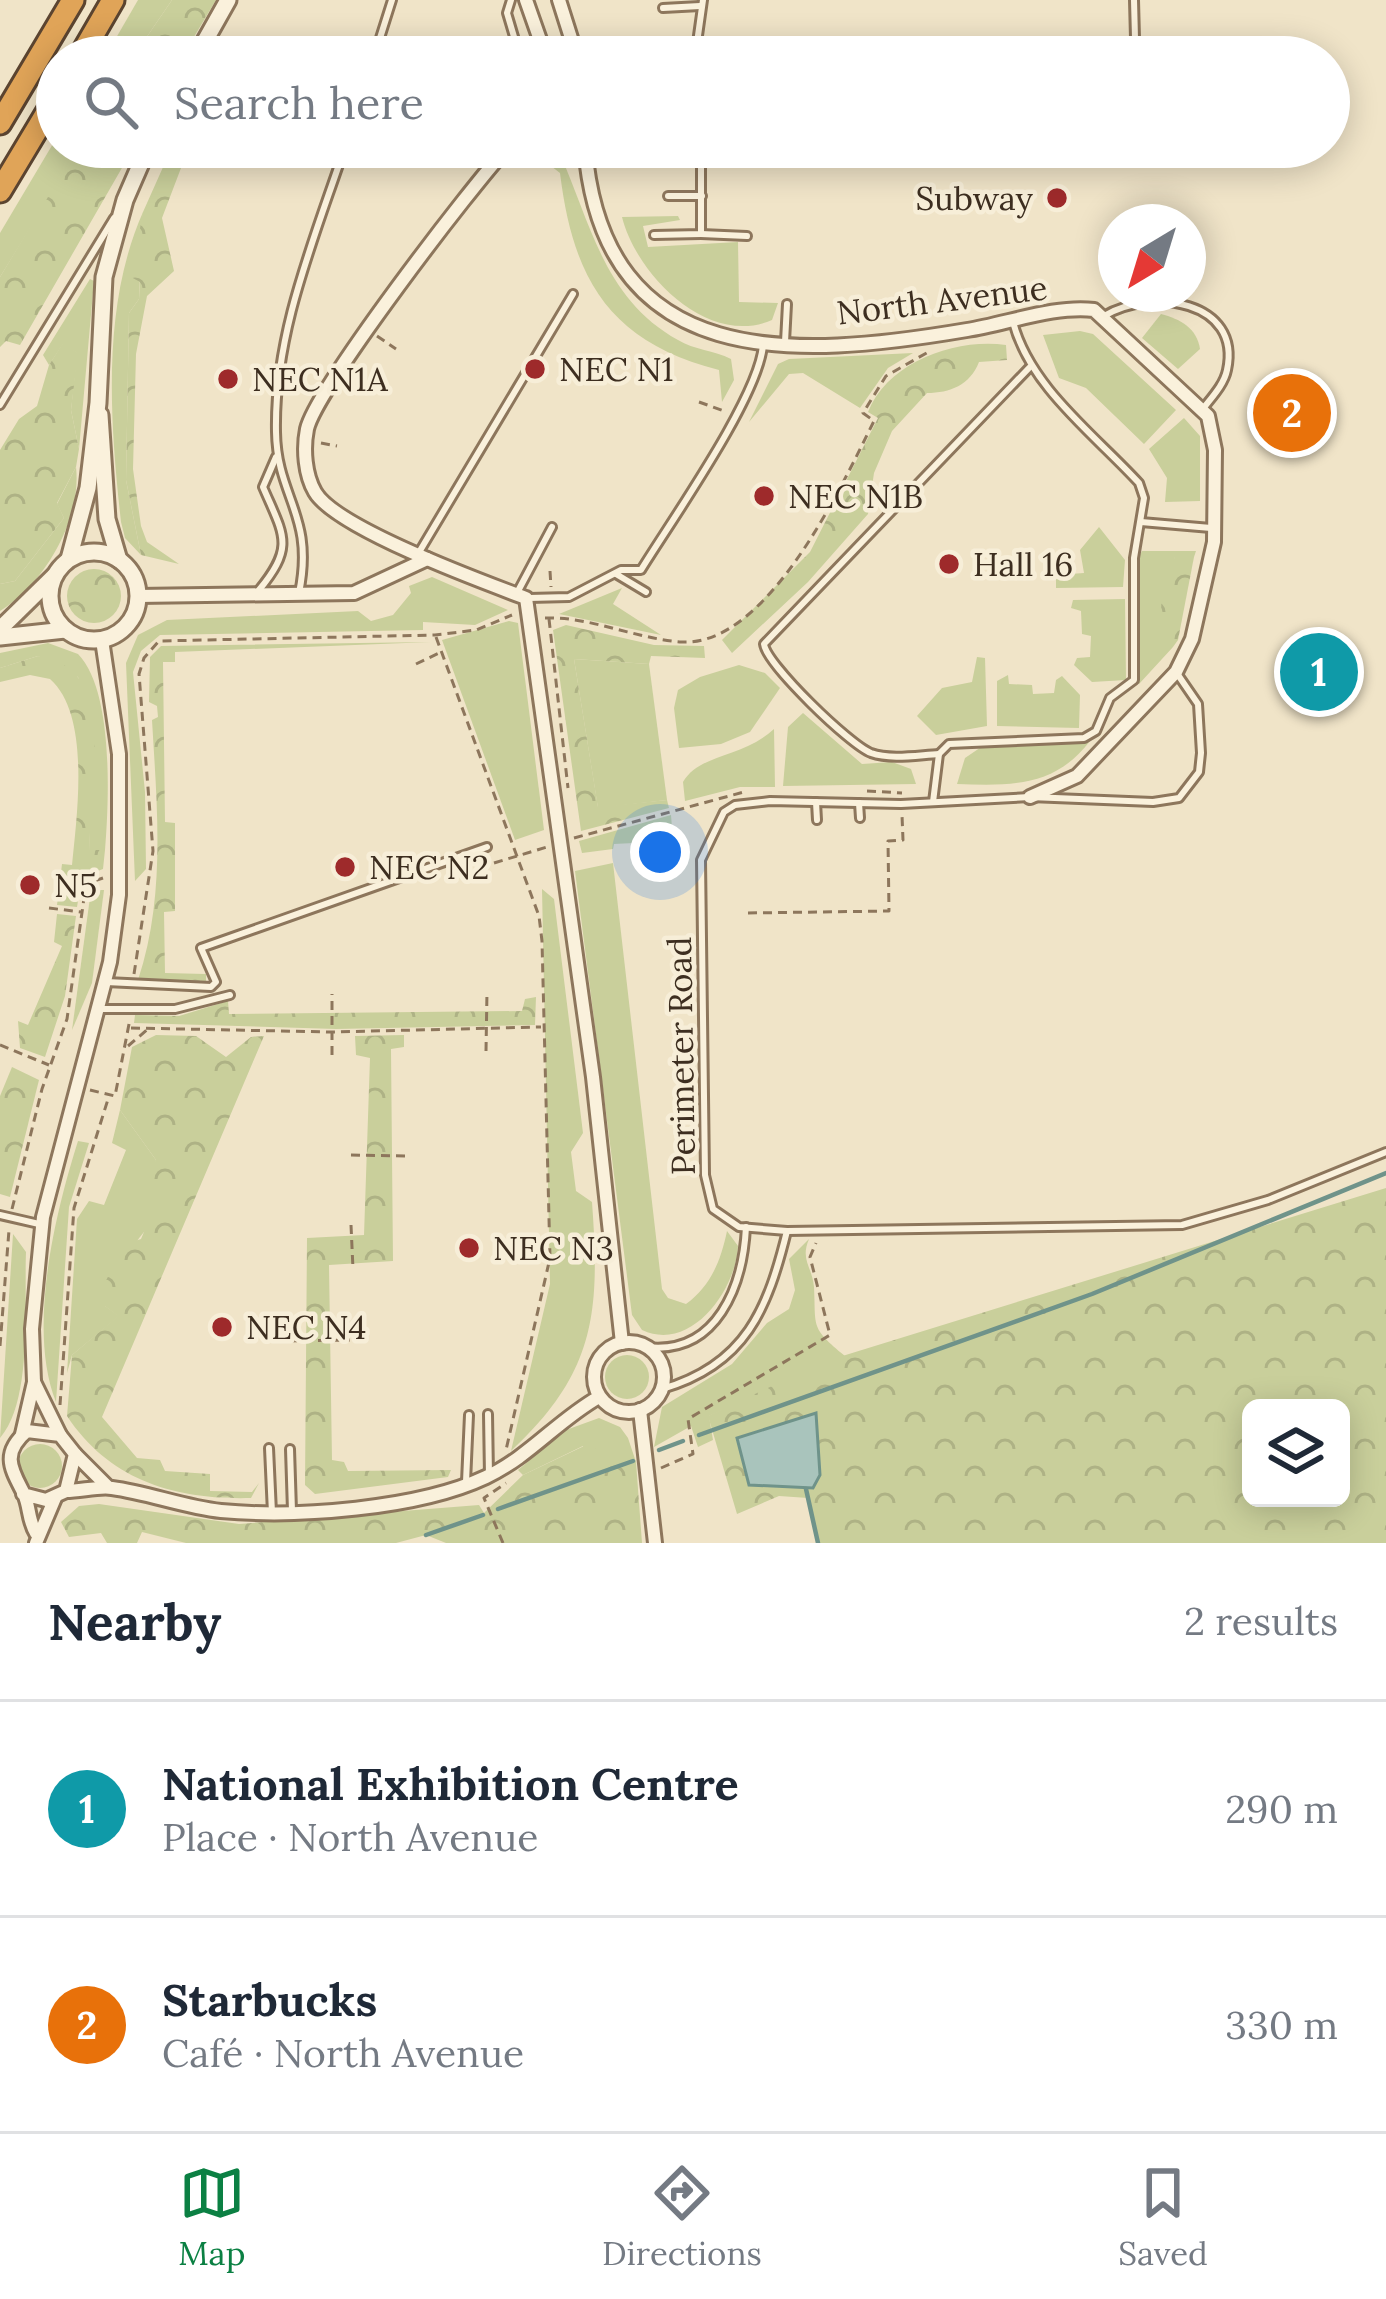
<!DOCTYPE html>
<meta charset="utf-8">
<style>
:root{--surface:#fff;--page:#f2f2f3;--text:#1f2937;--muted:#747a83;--line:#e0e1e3;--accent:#0b8043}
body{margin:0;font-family:Lora,serif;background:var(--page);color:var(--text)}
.controls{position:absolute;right:36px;bottom:36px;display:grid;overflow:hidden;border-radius:18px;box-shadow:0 6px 30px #0003}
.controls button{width:108px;height:108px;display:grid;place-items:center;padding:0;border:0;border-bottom:3px solid var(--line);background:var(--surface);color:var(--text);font:60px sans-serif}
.compass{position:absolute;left:1098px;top:204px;width:108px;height:108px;border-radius:50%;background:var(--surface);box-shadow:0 6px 30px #0003;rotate:218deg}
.you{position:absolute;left:660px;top:852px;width:42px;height:42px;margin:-30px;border:9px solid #fff;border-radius:50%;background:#1a73e8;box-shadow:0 0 0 18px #1a73e833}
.badge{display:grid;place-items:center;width:78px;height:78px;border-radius:50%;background:var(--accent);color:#fff;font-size:39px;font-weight:700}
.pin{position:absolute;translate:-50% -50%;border:6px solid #fff;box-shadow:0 3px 12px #0006}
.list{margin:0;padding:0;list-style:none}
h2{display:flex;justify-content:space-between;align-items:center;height:156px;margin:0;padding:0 48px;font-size:51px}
h2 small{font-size:39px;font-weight:400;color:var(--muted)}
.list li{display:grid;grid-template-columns:78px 1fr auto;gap:36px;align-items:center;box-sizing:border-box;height:216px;padding:0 48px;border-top:3px solid var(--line)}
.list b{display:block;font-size:45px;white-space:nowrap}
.list p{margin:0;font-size:39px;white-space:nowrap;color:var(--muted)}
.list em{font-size:39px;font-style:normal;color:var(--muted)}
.icon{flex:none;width:66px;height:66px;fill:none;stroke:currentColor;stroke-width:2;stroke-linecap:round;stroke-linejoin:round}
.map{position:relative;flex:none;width:1386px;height:1543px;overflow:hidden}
.search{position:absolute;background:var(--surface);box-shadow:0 6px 30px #0003;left:36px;right:36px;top:36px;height:132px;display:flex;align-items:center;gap:30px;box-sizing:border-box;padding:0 42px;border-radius:66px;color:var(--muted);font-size:45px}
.sheet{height:588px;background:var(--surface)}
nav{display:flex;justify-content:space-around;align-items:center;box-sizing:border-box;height:168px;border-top:3px solid var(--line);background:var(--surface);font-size:33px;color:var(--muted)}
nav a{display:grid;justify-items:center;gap:6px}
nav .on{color:var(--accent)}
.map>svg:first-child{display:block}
.green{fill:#c9cf9b}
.forest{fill:url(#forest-crowns);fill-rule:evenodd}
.water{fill:#a9c4bc;stroke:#6f938a;stroke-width:3}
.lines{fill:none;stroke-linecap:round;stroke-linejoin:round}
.stream{stroke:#6f938a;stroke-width:4.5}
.service-casing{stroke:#8d765c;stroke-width:12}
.minor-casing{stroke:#8d765c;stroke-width:18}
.tertiary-casing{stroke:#8d765c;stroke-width:21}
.motorway-casing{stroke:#5b4430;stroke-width:27}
.path{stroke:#8d765c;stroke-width:3;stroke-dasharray:9 6;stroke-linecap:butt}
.service{stroke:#faf1dc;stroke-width:6}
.minor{stroke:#faf1dc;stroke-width:12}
.tertiary{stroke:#faf1dc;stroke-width:15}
.motorway{stroke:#e0a458;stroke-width:21}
.poi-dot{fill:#9e2a2b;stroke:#f7eed8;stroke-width:4.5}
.labels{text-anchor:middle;stroke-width:9;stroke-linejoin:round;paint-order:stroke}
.poi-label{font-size:33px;fill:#3d2e20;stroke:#f7eed8;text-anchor:start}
.street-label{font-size:33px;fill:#3d2e20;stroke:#f7eed8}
</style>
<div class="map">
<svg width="1386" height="1543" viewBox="0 0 1386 1543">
<defs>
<pattern id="forest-crowns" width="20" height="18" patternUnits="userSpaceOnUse" patternTransform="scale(3)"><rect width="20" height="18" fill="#c9cf9b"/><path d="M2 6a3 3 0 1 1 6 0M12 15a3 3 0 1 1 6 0" fill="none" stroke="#aeb285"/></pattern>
</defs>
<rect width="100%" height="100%" fill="#f0e4c8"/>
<g class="green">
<polygon points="138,0 172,0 133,57 105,57"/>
<polygon points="57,137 57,147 80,147 0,277 0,233"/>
<path d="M 549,147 L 560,154 C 591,224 604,299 678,340 C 694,350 714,350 731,359 L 734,380 L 722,402 L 719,370 C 610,342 573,280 560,173 L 529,149 Z"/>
<path d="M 143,212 L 139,299 L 129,313 L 126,480 L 141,555 L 125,538 L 121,522 C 110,422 101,307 143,212 Z"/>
<path d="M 678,216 L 680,220 L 643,226 L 648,247 L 738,242 L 739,302 L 778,303 L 772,320 C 708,348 636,274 622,217 Z"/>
<polygon points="90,279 94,281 79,449 71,410 77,353 63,344 49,365 43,355"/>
<path d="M 1161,314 C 1180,319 1197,328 1200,349 L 1178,369 L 1142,338 Z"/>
<polygon points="1080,331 1093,334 1176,410 1144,444 1086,388 1059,378 1043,335"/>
<polygon points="913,353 888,368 860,408 803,373 789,374 749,422 778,364 789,359"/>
<polygon points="1184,418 1200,436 1200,501 1165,502 1167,478 1149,449"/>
<path d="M 76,467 C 82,520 44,584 0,611 L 0,584 L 15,581 L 64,518 L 57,504 Z"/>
<polygon points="1099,527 1125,560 1123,587 1056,588 1056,575 1084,573 1080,550"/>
<polygon points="1142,551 1196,551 1194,557 1175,557 1161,647 1173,647 1139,684 1136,562"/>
<polygon points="432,577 508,610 475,625 423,622 423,630 160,635 141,651 133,672 145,792 146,869 135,881 126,663 138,635 167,620 358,611 371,621 393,615 411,593 409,586"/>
<polygon points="622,588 613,604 661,635 559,614"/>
<polygon points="1125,599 1126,680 1092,682 1074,665 1077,658 1090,657 1091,636 1082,634 1081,611 1071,608 1073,600"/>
<polygon points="509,621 518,623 544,830 515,840 442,640"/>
<path d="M 48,643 L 78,654 C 114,691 109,801 105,850 L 89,851 L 92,726 L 78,677 L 38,656 L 0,668 L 0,653 Z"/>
<polygon points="977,657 985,658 987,726 936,735 917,716 942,688 972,682"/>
<polygon points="574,659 649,664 667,800 598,808"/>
<polygon points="739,665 765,673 780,688 750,732 721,744 679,748 674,708 678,690 700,677"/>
<polygon points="1008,675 1009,684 1032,685 1033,694 1054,693 1056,680 1062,676 1080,695 1079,728 997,726 997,681"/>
<polygon points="803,713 862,764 892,762 911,769 916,784 783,786 788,727"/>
<path d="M 774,729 L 775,787 L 740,787 L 685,801 L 683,782 C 700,753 741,759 774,729 Z"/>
<path d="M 990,741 L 1090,741 C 1055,787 1011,786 957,784 L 965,758 Z"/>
<polygon points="671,815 673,841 614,844 613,849 582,853 579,841"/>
<path d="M 613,863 L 662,1289 L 668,1298 L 686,1304 C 711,1286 721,1260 727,1231 L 738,1246 C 736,1290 691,1353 642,1330 L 632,1315 L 575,871 Z"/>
<path d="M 542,889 L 554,899 L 583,1133 L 571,1152 L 576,1191 L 592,1202 C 600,1312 596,1372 511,1451 L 550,1284 Z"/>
<polygon points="91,890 104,890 92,983 72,1030"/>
<polygon points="120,1110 156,1160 147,1228 108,1278 105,1306 119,1316 72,1355 67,1373 77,1219 89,1201 104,1205 126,1150 112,1143"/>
<path d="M 78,1141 L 89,1143 L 69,1207 L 56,1402 C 27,1329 55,1214 78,1141 Z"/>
<path d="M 13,1234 L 26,1252 C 24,1301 33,1401 0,1438 Z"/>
<path d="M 809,1239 C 800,1260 812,1266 814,1287 C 816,1328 810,1327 845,1356 L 709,1416 L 713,1440 L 698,1447 L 691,1426 L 654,1447 L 662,1407 L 732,1364 L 767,1323 L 789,1309 L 795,1290 L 789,1259 Z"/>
<circle cx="627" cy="1377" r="22"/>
<polygon points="599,1418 620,1427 628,1438 585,1454 583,1446 523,1475 518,1470 566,1430"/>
<circle cx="40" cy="1466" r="22"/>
</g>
<g class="forest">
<polygon points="172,0 216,0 182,57 133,57"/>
<polygon points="78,147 134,147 20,345 6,341 0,347 0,277"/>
<polygon points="172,147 189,147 162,218 174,271 147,296 136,354 133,469 141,526 147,542 179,564 141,555 126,480 129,313 139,299 140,282 131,277 143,212"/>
<polygon points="63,343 78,353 71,410 79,449 76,467 57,503 64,518 15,581 0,584 0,450 19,419 37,406 49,365"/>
<path d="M 1006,345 L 1007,360 L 979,362 C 970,385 950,393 927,393 L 892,431 L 874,473 L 868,514 L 808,582 L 732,653 L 722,640 L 810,552 L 878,418 L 868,412 C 888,362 955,338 1006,345 Z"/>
<polygon points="1175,557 1194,557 1178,640 1173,647 1160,647 1162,582"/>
<circle cx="94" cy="596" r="27"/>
<polygon points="566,625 654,645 704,646 705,658 651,656 649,664 574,659 598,807 667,800 669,808 581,831 553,630"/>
<path d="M 431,642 L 175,652 L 175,662 L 163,662 L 165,822 L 175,823 L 175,911 L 164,912 L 165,973 L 206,974 L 206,981 L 138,980 C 166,896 157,807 152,720 L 158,717 L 157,706 L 149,702 L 150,657 L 161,646 Z"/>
<path d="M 38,656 C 53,660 71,665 79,679 C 106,724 91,800 89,850 L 105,850 L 103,869 L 82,877 L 77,907 L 57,905 L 62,864 L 72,865 C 77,814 91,715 50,679 L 30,675 L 0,682 L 0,668 Z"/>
<polygon points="57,914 76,916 65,996 45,1057 20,1048 18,1021 28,1025 62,946 54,942"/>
<polygon points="536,997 535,1025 336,1029 134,1023 135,1015 179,1016 228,1001 229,1014 522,1011 525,999"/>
<path d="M 156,1035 L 196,1036 L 226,1057 L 251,1037 L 264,1036 L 102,1417 L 137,1458 L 160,1460 L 165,1471 L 210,1474 L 210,1491 L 252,1492 L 259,1483 L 251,1498 C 176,1500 110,1481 67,1416 L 72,1355 L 118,1316 L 98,1301 C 98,1289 121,1257 128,1243 L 141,1239 C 154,1214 141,1184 156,1160 L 120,1110 L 132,1047 Z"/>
<polygon points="404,1035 404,1047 391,1049 393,1261 329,1265 332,1460 344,1462 348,1471 451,1470 448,1477 315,1494 305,1485 307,1238 364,1235 370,1058 356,1055 355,1036"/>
<polygon points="12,1067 39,1080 10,1197 0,1194 0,1096"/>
<path d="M 1386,1188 L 1386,1543 L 818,1543 L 808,1498 L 779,1496 L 737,1514 L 708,1416 L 823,1362 ZM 1251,1408 L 1341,1408 L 1341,1498 L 1251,1498 Z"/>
<polygon points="621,1438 628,1438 636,1462 642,1543 446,1543 426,1535 396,1543 186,1543 142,1532 137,1543 107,1543 101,1533 69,1537 61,1522 79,1506 99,1504 239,1524 479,1505 484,1513 523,1475 584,1446 586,1453"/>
</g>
<polygon class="water" points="816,1413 820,1475 813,1488 749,1485 737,1438"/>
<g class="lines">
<g class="stream">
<polyline points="699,1435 1092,1294 1386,1173"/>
<polyline points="659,1450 683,1441"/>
<polyline points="806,1489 818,1543"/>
<polyline points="498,1509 633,1461"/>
<polyline points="426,1535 483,1515"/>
</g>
<g class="service-casing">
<g id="service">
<polyline points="511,0 507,13 520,57"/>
<polyline points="1134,0 1135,38"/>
<polyline points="663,8 700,6"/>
<polyline points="664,44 695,43"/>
<polyline points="374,57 392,0"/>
<polyline points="695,57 703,0"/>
<polyline points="667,158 701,158"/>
<polyline points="668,196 702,196"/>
<polyline points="701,234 747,236"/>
<polyline points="654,235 701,234 701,147"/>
<path d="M 1104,316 C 1152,287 1242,301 1227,370 C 1224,385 1211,398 1202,410"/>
<polyline points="785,342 787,304"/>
<polyline points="0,405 114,218"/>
<polyline points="1141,522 1211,528"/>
<polyline points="418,554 573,294"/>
<polyline points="616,574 646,592"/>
<path d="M 259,590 C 295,546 284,536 263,487 L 276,457"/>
<polyline points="518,591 552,527"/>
<path d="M 299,593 C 315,515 277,498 276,432 C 274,333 314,240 345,147"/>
<path d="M 529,598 L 569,597 L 621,570 L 641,570 C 671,521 759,397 763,345"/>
<polyline points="1176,672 1198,704 1201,753 1199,772 1179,798 1153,802 1030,797 901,804 770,801 735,805 724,812 701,860 705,1175 713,1209 739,1227 787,1231 1182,1225 1268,1200 1386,1152"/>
<path d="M 939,754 C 918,755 891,760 871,753 C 850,745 766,664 764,644 L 1029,368"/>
<polyline points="816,802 817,820"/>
<path d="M 933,802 L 939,754 L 949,744 L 1084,738 L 1096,731 L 1110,698 L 1134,680 L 1134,558 L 1144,498 L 1139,483 C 1094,434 1030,387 1013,322"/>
<polyline points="859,803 860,818"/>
<polyline points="106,982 211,987 216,982 201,948 487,847"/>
<polyline points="98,1009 175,1009 230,995"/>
<polyline points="0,1215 39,1224"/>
<path d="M 647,1347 C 717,1355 743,1286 746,1227"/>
<path d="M 662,1389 C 746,1365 768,1308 787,1231"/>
<polyline points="488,1414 489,1476"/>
<polyline points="269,1448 272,1513"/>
<polyline points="290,1449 292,1511"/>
<polyline points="466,1482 469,1415"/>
</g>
</g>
<g class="minor-casing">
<g id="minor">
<polyline points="526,0 546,57"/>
<polyline points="559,0 577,57"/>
<path d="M 508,147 C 473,184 316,389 307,429 C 303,449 305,475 315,492 C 336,528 483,582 526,598 L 593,1077 L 622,1343"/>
<path d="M 585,147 C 603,373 796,359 967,330 C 1006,324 1055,305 1094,310 L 1208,416 L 1215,450 L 1214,542 L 1192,639 L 1176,672 L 1077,776 L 1030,797"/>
<polyline points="138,596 354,593 427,559"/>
<circle cx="629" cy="1377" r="35"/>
<polyline points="34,1382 60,1435"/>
<polyline points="640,1410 655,1543"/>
<polyline points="22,1434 34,1382 32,1329 43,1217 110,962 119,895 119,754 102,640"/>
<polyline points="75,1454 108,1487"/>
<path d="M 66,1491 C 81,1491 98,1486 112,1488 C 149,1493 184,1507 221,1511 C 296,1518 418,1509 486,1477 C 529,1457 558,1420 599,1397"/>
<path d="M 23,1494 L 46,1500 L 66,1491 L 75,1454 L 60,1435 L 27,1431 C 0,1454 12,1470 24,1494 C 30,1507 28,1520 36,1533"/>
<polyline points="36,1543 55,1498"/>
</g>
</g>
<g class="tertiary-casing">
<g id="tertiary">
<polyline points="196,57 228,0"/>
<polyline points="100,415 107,519 119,560"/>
<circle cx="94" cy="596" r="44"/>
<polyline points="69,559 88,488 98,403 104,277 125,200 148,147"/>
<polyline points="0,629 54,576"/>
<polyline points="0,637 65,630"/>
</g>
</g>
<g class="motorway-casing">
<g id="motorway">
<polyline points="80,57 113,0"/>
<polyline points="0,123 73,0"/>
<polyline points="0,191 57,96"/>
</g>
</g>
<g class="path">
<polyline points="466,147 481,158"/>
<polyline points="564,147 573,161"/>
<polyline points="534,150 539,147"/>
<polyline points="377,336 396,349"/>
<polyline points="699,402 727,412"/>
<polyline points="321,443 337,446"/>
<polyline points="550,571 551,587"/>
<path d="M 545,618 C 589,616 636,639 682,642 C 768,646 841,487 874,421 L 863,413 L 886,376 L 930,351"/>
<polyline points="549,619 568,788"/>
<polyline points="436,637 539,916 542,941 550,1258 506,1450"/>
<polyline points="416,664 439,653"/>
<polyline points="867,791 902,793"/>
<polyline points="574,838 744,792"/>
<polyline points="494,863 547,847"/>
<polyline points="49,908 81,912"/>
<polyline points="748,913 889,911 888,841 903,840 902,815"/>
<polyline points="134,974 153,851 139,674 144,658 159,641 435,635 476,630 512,615"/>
<polyline points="131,1028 332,1032 541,1027"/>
<polyline points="0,1045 49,1065"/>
<polyline points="128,1046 148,1029"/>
<polyline points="486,1051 487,991"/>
<polyline points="332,1055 332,994"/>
<polyline points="90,1090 115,1096 130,1019"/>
<polyline points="351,1155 410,1156"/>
<polyline points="12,1209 42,1089 67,1019 86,884 103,878"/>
<polyline points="351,1225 353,1269"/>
<polyline points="288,1341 350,1340"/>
<polyline points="0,1346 9,1230"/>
<polyline points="60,1405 74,1208 109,1096"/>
<polyline points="661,1468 693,1454 688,1419 830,1335 810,1257 816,1243"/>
<polyline points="503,1543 484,1498 506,1483"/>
</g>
<use href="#service" class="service"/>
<use href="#minor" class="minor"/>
<use href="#tertiary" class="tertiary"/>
<use href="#motorway" class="motorway"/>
</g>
<g class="poi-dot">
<circle cx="1057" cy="198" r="12"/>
<circle cx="535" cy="369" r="12"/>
<circle cx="228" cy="379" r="12"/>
<circle cx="764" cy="496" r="12"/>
<circle cx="949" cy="564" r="12"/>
<circle cx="345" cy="867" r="12"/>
<circle cx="30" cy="885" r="12"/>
<circle cx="469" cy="1248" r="12"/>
<circle cx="222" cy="1327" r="12"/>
</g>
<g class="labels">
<g class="poi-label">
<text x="1033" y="210" text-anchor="end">Subway</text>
<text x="559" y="381">NEC N1</text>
<text x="252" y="391">NEC N1A</text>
<text x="788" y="508">NEC N1B</text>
<text x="973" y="576">Hall 16</text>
<text x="369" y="879">NEC N2</text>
<text x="54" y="897">N5</text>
<text x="493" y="1260">NEC N3</text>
<text x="246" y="1339">NEC N4</text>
</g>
<g class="street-label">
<text transform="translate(942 300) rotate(-7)" y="12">North Avenue</text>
<text transform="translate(681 1056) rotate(-91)" y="12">Perimeter Road</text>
</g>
</g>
</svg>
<div class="controls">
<button><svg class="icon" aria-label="layers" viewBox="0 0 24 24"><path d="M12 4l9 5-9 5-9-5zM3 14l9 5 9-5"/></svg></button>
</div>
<svg class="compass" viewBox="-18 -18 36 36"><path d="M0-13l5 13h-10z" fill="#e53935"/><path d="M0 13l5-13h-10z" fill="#747a83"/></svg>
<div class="you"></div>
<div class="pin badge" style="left:1319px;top:672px;background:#0f9aa8">1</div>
<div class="pin badge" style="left:1292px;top:413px;background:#e8710a">2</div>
<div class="search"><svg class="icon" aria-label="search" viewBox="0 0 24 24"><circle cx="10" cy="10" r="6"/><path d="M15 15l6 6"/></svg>Search here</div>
</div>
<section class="sheet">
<h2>Nearby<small>2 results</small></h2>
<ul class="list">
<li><span class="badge" style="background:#0f9aa8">1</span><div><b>National Exhibition Centre</b><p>Place · North Avenue</p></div><em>290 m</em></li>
<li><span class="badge" style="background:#e8710a">2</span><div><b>Starbucks</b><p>Café · North Avenue</p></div><em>330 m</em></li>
</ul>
</section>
<nav>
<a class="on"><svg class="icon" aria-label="map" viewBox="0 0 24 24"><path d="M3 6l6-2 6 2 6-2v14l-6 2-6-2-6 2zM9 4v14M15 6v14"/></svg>Map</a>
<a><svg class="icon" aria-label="directions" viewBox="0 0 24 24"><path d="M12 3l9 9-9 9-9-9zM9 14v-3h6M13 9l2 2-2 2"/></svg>Directions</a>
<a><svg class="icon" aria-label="saved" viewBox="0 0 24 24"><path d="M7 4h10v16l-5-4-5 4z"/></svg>Saved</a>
</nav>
